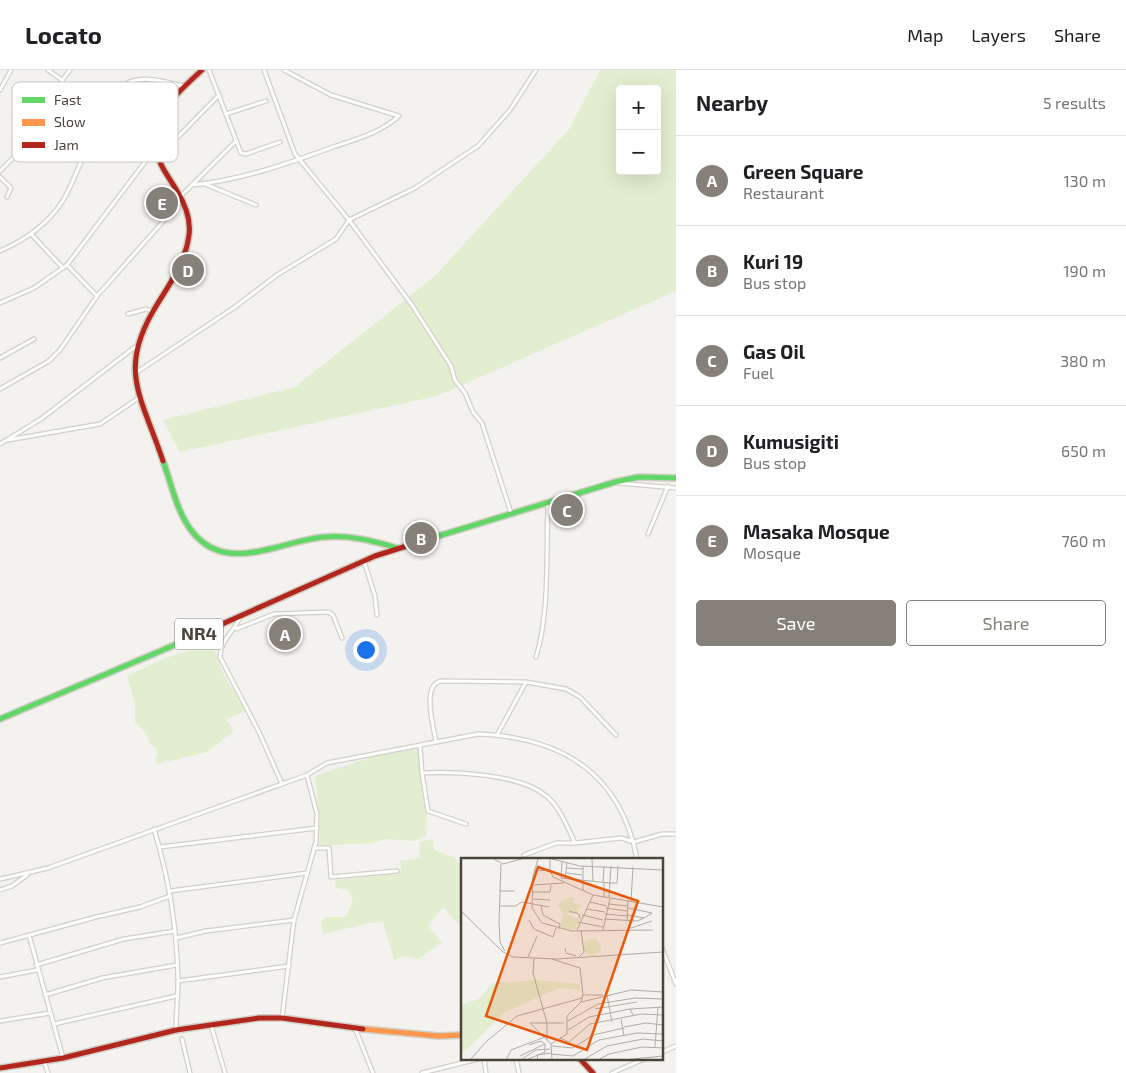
<!DOCTYPE html>
<meta charset="utf-8">
<style>
:root{--surface:#fff;--page:#f6f6f6;--text:#202124;--muted:#757577;--line:#e0e0e0;--accent:#868178}
body{margin:0;font-family:"Exo 2",sans-serif;background:var(--page);color:var(--text)}
.controls{position:absolute;right:15px;top:15px;display:grid;overflow:hidden;border-radius:5px;box-shadow:0 5px 20px #0002}
.controls button{width:45px;height:45px;display:grid;place-items:center;padding:0;border:0;border-bottom:1px solid var(--line);background:var(--surface);color:var(--text);font:25px sans-serif}
.you{position:absolute;left:365px;top:579px;width:18px;height:18px;margin:-12px;border:4px solid #fff;border-radius:50%;background:#1a73e8;box-shadow:0 0 0 8px #1a73e833}
.badge{display:grid;place-items:center;width:32px;height:32px;border-radius:50%;background:var(--accent);color:#fff;font-size:16px;font-weight:700}
.pin{position:absolute;translate:-50% -50%;border:2px solid #fff;box-shadow:0 1px 5px #0006}
.list{margin:0;padding:0;list-style:none}
h2{display:flex;justify-content:space-between;align-items:center;height:65px;margin:0;padding:0 20px;font-size:21px}
h2 small{font-size:16px;font-weight:400;color:var(--muted)}
.list li{display:grid;grid-template-columns:32px 1fr auto;gap:15px;align-items:center;box-sizing:border-box;height:90px;padding:0 20px;border-top:1px solid var(--line)}
.list b{display:block;font-size:19px;white-space:nowrap}
.list p{margin:0;font-size:16px;white-space:nowrap;color:var(--muted)}
.list em{font-size:16px;font-style:normal;color:var(--muted)}
.actions{display:flex;gap:10px;padding:15px 20px}
.actions a{flex:1;padding:11px 0;border:1px solid var(--accent);border-radius:5px;text-align:center;font-size:18px;color:var(--accent)}
.actions .main{background:var(--accent);color:#fff}
.map{position:relative;flex:none;width:676px;height:1003px;overflow:hidden}
header{display:flex;align-items:center;gap:30px;box-sizing:border-box;height:70px;padding:0 25px;background:var(--surface);border-bottom:1px solid var(--line)}
header strong{font-size:24px}
nav{display:flex;gap:28px;margin-inline-start:auto;font-size:18px}
main{display:flex}
aside{flex:1;background:var(--surface)}
.map>svg:first-child{display:block}
.green{fill:#e1eecf;fill-rule:evenodd}
.lines{fill:none;stroke-linecap:round;stroke-linejoin:round}
.street-casing{stroke:#d2d0cb;stroke-width:5.5}
.fast-casing{stroke:#d3cfc5;stroke-width:8}
.slow-casing{stroke:#d3cfc5;stroke-width:8}
.jam-casing{stroke:#d3cfc5;stroke-width:8}
.street{stroke:#fdfdfc;stroke-width:3}
.fast{stroke:#63d668;stroke-width:5}
.slow{stroke:#ff974d;stroke-width:5}
.jam{stroke:#b3261e;stroke-width:5}
.labels{text-anchor:middle;stroke-width:4.5;stroke-linejoin:round;paint-order:stroke}
.shield{fill:#fff;stroke:#817c74;stroke-width:1}
.shield-label{font-size:18px;font-weight:bold;fill:#4b4439}
.inset-road{fill:none;stroke:#b0aca6;stroke-width:1}
.view{fill:#e8590c;fill-opacity:0.15;stroke:#e8590c;stroke-width:2.5}
.inset-edge{fill:none;stroke:#4b4439;stroke-width:2.5}
.key{fill:#fff;stroke:#c9c7c4;stroke-width:1}
.key-label{font-size:14px;fill:#4b4439}
</style>
<header>
<strong>Locato</strong>
<nav><a>Map</a><a>Layers</a><a>Share</a></nav>
</header>
<main>
<div class="map">
<svg width="676" height="1003" viewBox="0 0 676 1003">
<rect width="100%" height="100%" fill="#f4f2ee"/>
<g class="green">
<path d="M 600,0 L 676,0 L 676,221 L 437,326 L 180,382 L 163,350 L 295,317 L 436,205 L 570,58 ZM 620,19 L 657,19 L 657,101 L 620,101 Z"/>
<path d="M 210,575 C 218,583 218,593 223,603 C 230,617 239,629 247,641 L 226,649 L 234,661 L 207,682 L 157,694 L 155,688 L 158,684 L 155,676 L 151,675 L 145,662 L 135,652 L 135,635 L 127,606 L 165,588 Z"/>
<polygon points="414,677 414,680 418,678 427,745 426,766 414,771 387,769 370,773 319,776 320,749 315,706 387,682"/>
<polygon points="433,769 434,780 454,787 462,795 462,853 460,855 443,837 428,856 442,873 418,889 404,886 394,890 383,852 370,853 323,864 321,853 325,847 346,847 353,829 348,820 336,818 335,810 396,804 401,800 400,791 420,788 419,772"/>
</g>
<g class="lines">
<g class="street-casing">
<g id="street">
<polyline points="48,0 62,10"/>
<polyline points="209,0 241,83 246,84 280,72"/>
<polyline points="264,0 295,84 349,150 412,235 451,296 455,310 465,323 473,342 482,353 511,443"/>
<polyline points="0,20 11,0"/>
<polyline points="226,44 266,31"/>
<polyline points="38,54 88,77"/>
<polyline points="178,67 219,25"/>
<path d="M 0,101 C 15,87 29,70 38,53 C 49,34 56,16 70,0"/>
<polyline points="0,107 11,118 7,127"/>
<polyline points="205,114 256,135"/>
<path d="M 192,115 C 241,110 287,94 333,77 C 357,69 380,63 399,46 L 331,25 L 284,0"/>
<polyline points="181,126 236,71"/>
<polyline points="32,165 63,198"/>
<path d="M 0,181 C 25,170 47,155 62,132 C 80,105 102,20 132,11 C 149,6 169,13 185,16"/>
<polyline points="67,195 97,226"/>
<polyline points="0,233 34,218 67,195 154,80"/>
<polyline points="128,244 146,239 152,241"/>
<polyline points="0,288 34,269"/>
<polyline points="134,304 235,237 277,205 336,169 349,150 415,118 478,76 510,40 536,0"/>
<polyline points="0,319 49,291 60,280 97,226 182,130"/>
<polyline points="8,370 100,354 140,327"/>
<polyline points="0,374 41,349 135,277"/>
<polyline points="618,413 676,418"/>
<polyline points="648,464 668,416"/>
<polyline points="364,491 375,526 377,545"/>
<path d="M 240,547 C 234,562 220,571 220,587 L 259,662 L 282,714"/>
<polyline points="236,559 274,544 328,542 333,545 342,568"/>
<path d="M 536,587 C 550,543 546,479 548,432"/>
<polyline points="497,665 526,612"/>
<path d="M 436,672 C 434,658 421,615 441,611 L 526,612 L 566,619 L 580,627 L 616,665"/>
<path d="M 420,676 L 422,703 C 454,701 519,704 545,725 C 559,735 568,758 575,773"/>
<polyline points="422,703 428,741 466,754"/>
<path d="M 154,759 C 169,808 177,859 178,910 C 178,926 176,943 176,960"/>
<polyline points="160,777 317,758"/>
<polyline points="314,778 329,778 331,807 397,801"/>
<polyline points="524,785 556,773 575,773 621,768 634,772 662,764 676,764"/>
<path d="M 0,809 L 48,798 L 307,705 L 327,693 L 478,664 C 562,667 621,704 637,789"/>
<polyline points="0,820 12,816 27,805"/>
<polyline points="170,821 307,803"/>
<polyline points="29,865 63,988"/>
<polyline points="176,868 206,861 294,850"/>
<polyline points="0,873 96,847 140,837 170,826"/>
<polyline points="662,878 676,914"/>
<polyline points="36,895 124,869 175,861"/>
<polyline points="0,907 37,900"/>
<polyline points="178,911 289,896"/>
<polyline points="45,925 102,908 177,895"/>
<polyline points="282,948 294,850 316,772 317,744 307,705"/>
<polyline points="0,951 50,943"/>
<polyline points="54,954 176,926"/>
<polyline points="211,955 225,1003"/>
<polyline points="355,958 373,1003"/>
<polyline points="182,969 190,1003"/>
<polyline points="662,982 676,976"/>
<polyline points="484,989 486,1003"/>
<polyline points="516,989 519,1003"/>
<polyline points="44,991 48,1003"/>
<polyline points="422,1003 478,989"/>
<polyline points="612,1003 644,989"/>
</g>
</g>
<g class="fast-casing">
<g id="fast">
<path d="M 163,391 C 172,415 177,445 195,465 C 230,504 282,470 325,467 C 350,465 374,471 397,478"/>
<polyline points="432,468 615,412 639,407 676,408"/>
<polyline points="0,649 184,571"/>
</g>
</g>
<g class="slow-casing">
<polyline id="slow" points="363,959 438,966 462,965"/>
</g>
<g class="jam-casing">
<g id="jam">
<path d="M 163,391 C 141,325 116,299 158,233 C 171,212 186,191 189,165 C 191,150 185,134 177,121 C 172,112 164,102 160,92 C 143,52 175,25 202,0"/>
<polyline points="184,571 375,486 432,468"/>
<polyline points="580,989 593,1003"/>
<polyline points="0,998 63,988 176,960 259,948 282,948 363,959"/>
</g>
</g>
<use href="#street" class="street"/>
<use href="#fast" class="fast"/>
<use href="#slow" class="slow"/>
<use href="#jam" class="jam"/>
</g>
<g class="labels">
<rect class="shield" x="175" y="548.5" width="48" height="31" rx="4"/>
<g class="shield-label">
<text x="199" y="570">NR4</text>
</g>
</g>
<g transform="translate(461 788)">
<rect width="202" height="202" fill="#f4f2ee"/>
<path d="M 109,39 L 113,40 L 113,46 L 122,47 L 116,51 L 117,55 L 103,55 L 118,61 L 115,71 L 99,71 L 102,56 L 97,46 ZM122 89a9 9 0 1 1 18 0a9 9 0 1 1-18 0ZM 78,122 L 119,126 L 119,132 L 98,130 L 44,154 L 0,197 L 0,147 L 18,141 L 32,125 Z" fill="#e1eecf"/>
<path class="inset-road" d="M 33,1 L 42,6 L 61,1M 77,1 L 72,18 L 71,50 L 81,65 L 111,73 L 192,72M 89,1 L 89,12 L 92,19 L 132,37 L 202,49M 91,1 L 119,8 L 202,12M 131,1 L 132,23M 101,4 L 100,20 L 149,25 L 156,25 L 157,8M 40,6 L 38,64 L 39,84 L 44,93M 122,8 L 122,32M 106,10 L 122,11M 73,13 L 89,12M 105,15 L 121,17M 104,21 L 106,5M 142,24 L 143,8M 143,24 L 143,40M 72,27 L 103,25M 39,33 L 54,33M 72,34 L 89,34 L 90,27M 148,39 L 150,8M 72,41 L 89,42M 170,43 L 172,9M 129,44 L 146,48M 147,46 L 167,48M 39,48 L 54,48 L 61,44 L 88,49M 80,48 L 82,57 L 99,66 L 98,71M 145,50 L 166,53M 126,51 L 144,54M 0,53 L 42,94 L 52,99 L 95,101 L 202,94M 108,53 L 118,56 L 119,61M 144,56 L 166,58M 121,57 L 142,62M 166,57 L 183,60 L 191,55 L 167,50M 143,61 L 176,63 L 183,60M 68,62 L 73,71 L 92,79 L 95,70M 166,62 L 167,42M 117,64 L 142,69M 167,71 L 191,63M 116,72 L 132,37M 142,72 L 149,41M 104,90 L 105,95 L 115,98M 67,99 L 76,78M 118,99 L 123,94 L 120,72M 73,100 L 72,115 L 86,165 L 86,182M 122,137 L 142,137M 146,137 L 151,164M 120,144 L 170,132 L 202,134M 134,151 L 176,144M 172,157 L 169,151 L 202,149M 160,161 L 163,178M 107,163 L 137,146 L 174,140 L 202,141M 69,165 L 103,165M 69,165 L 90,186M 163,169 L 185,165 L 202,167M 107,172 L 128,159 L 169,151M 99,180 L 108,184 L 129,166 L 180,156 L 202,157M 68,187 L 80,183 L 84,186M 91,188 L 112,190 L 132,177 L 163,170M 194,189 L 197,149M 90,196 L 112,198 L 138,182 L 176,175 L 202,176M 59,198 L 84,186 L 84,194 L 65,202M 61,201 L 75,192 L 89,191M 9,202 L 26,183 L 56,158 L 121,140M 45,202 L 50,192 L 84,179M 77,202 L 76,197 L 90,195M 91,202 L 90,186 L 106,176 L 106,158 L 120,144 L 122,137 L 119,110 L 91,101M 122,202 L 146,188 L 182,181 L 202,183M 137,202 L 148,196 L 181,189 L 202,190M 162,202 L 202,198"/>
<path class="view" d="M 77,9 L 177,43 L 126,192 L 25,158 Z"/>
<rect width="202" height="202" class="inset-edge"/>
</g>
<rect x="12" y="12" width="166" height="80" rx="8" class="key"/>
<rect x="22" y="27" width="23" height="6" fill="#63d668"/>
<rect x="22" y="49" width="23" height="7" fill="#ff974d"/>
<rect x="22" y="72" width="23" height="6" fill="#b3261e"/>
<g class="key-label">
<text x="54" y="35">Fast</text>
<text x="54" y="57">Slow</text>
<text x="54" y="80">Jam</text>
</g>
</svg>
<div class="controls">
<button>+</button>
<button>−</button>
</div>
<div class="you"></div>
<div class="pin badge" style="left:285px;top:564px">A</div>
<div class="pin badge" style="left:421px;top:468px">B</div>
<div class="pin badge" style="left:567px;top:440px">C</div>
<div class="pin badge" style="left:188px;top:200px">D</div>
<div class="pin badge" style="left:162px;top:133px">E</div>
</div>
<aside>
<h2>Nearby<small>5 results</small></h2>
<ul class="list">
<li><span class="badge">A</span><div><b>Green Square</b><p>Restaurant</p></div><em>130 m</em></li>
<li><span class="badge">B</span><div><b>Kuri 19</b><p>Bus stop</p></div><em>190 m</em></li>
<li><span class="badge">C</span><div><b>Gas Oil</b><p>Fuel</p></div><em>380 m</em></li>
<li><span class="badge">D</span><div><b>Kumusigiti</b><p>Bus stop</p></div><em>650 m</em></li>
<li><span class="badge">E</span><div><b>Masaka Mosque</b><p>Mosque</p></div><em>760 m</em></li>
</ul>
<div class="actions"><a class="main">Save</a><a>Share</a></div>
</aside>
</main>
